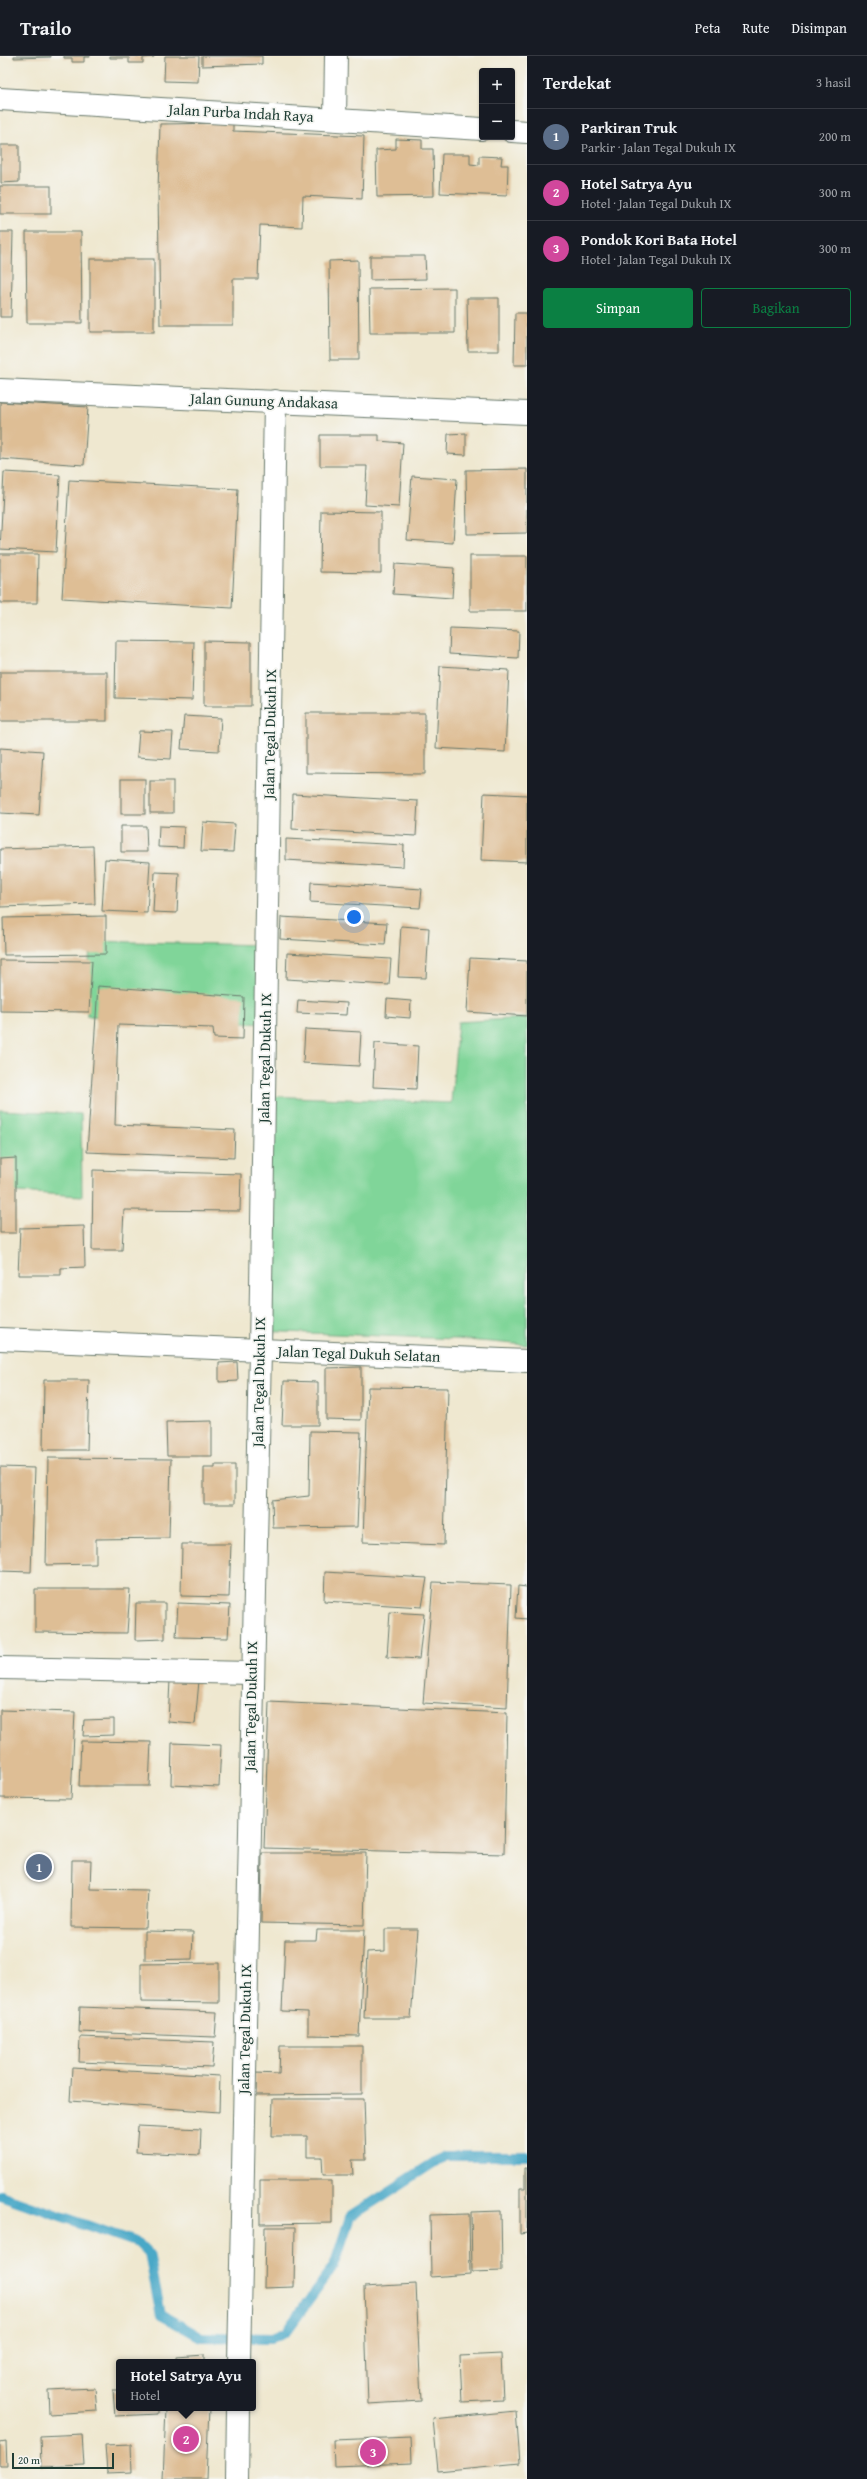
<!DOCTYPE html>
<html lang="id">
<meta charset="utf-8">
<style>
:root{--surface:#171b24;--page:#242831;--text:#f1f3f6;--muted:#9ea1a6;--line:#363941;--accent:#0b8043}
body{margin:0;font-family:"Gentium Book Plus",serif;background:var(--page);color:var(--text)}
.controls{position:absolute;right:12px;top:12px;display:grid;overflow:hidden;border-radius:4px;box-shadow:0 1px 3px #0004}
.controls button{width:36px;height:36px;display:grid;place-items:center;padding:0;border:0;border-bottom:1px solid var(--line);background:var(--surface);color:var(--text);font:20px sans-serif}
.scale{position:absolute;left:12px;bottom:10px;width:102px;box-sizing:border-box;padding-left:4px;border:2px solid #1f3d34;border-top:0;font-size:11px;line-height:14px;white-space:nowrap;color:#1f3d34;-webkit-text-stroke:3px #f6f6f2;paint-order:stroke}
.you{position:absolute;left:354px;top:861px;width:14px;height:14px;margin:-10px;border:3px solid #fff;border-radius:50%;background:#1a73e8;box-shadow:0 0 0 6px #1a73e833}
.badge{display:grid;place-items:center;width:26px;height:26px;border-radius:50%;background:var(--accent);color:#fff;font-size:13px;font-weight:700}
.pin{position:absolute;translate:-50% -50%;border:2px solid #fff;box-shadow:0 1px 4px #0006}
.popup{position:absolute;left:116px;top:2303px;width:140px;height:52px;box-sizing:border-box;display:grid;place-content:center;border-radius:4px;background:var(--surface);filter:drop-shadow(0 1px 3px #0005);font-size:13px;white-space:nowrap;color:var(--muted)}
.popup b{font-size:15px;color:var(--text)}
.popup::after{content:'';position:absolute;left:50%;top:100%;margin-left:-8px;border:8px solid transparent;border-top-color:var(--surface)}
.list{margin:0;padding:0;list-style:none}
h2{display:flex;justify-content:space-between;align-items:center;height:52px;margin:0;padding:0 16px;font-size:17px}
h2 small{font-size:13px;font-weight:400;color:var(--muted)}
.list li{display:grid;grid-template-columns:26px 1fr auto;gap:12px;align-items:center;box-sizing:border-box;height:56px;padding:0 16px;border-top:1px solid var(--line)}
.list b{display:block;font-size:15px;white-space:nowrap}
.list p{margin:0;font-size:13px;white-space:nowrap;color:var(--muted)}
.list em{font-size:13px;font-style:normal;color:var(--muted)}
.actions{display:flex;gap:8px;padding:12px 16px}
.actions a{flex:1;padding:9px 0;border:1px solid var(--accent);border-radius:4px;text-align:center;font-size:14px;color:var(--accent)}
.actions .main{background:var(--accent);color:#fff}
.map{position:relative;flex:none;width:527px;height:2423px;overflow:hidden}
header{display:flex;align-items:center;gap:24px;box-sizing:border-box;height:56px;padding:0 20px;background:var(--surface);border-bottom:1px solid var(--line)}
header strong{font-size:19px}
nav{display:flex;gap:22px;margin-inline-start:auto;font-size:14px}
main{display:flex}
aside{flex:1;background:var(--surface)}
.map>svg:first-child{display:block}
.green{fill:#80d599;stroke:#508966}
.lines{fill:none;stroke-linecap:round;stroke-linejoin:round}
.stream{stroke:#48a8c7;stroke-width:10}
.building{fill:#debe95}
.minor-casing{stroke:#68796b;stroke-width:24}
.tertiary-casing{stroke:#68796b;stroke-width:24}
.minor{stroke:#fff;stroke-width:22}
.tertiary{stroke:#fff;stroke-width:22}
.labels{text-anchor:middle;stroke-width:3.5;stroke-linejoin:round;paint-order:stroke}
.street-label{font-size:15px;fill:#1f3d34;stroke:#f6f6f2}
</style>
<header>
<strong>Trailo</strong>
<nav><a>Peta</a><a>Rute</a><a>Disimpan</a></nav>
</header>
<main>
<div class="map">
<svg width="527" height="2423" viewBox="0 0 527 2423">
<rect width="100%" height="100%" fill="#f6f6f2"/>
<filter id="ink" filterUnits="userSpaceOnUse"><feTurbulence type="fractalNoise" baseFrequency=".025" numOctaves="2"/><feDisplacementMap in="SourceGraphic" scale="8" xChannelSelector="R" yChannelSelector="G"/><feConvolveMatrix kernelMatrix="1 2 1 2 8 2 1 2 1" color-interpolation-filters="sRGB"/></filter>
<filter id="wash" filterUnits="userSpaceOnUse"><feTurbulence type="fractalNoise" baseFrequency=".012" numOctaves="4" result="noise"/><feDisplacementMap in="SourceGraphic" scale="16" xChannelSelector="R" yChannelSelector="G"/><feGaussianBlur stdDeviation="0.9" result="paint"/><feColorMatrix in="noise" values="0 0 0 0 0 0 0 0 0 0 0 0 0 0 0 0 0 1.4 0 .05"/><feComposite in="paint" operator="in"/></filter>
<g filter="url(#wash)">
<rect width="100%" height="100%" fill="#efe8d0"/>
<g class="green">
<polygon points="90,885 265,889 266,968 87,960"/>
<polygon points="527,962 527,1289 455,1283 260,1275 266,1040 451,1047 458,966"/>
<polygon points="0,1054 81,1058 82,1140 0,1135"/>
</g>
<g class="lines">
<polyline class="stream" points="0,2139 138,2187 149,2198 161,2259 201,2281 272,2282 286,2276 334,2210 350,2161 444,2100 527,2100"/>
</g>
<g id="blocks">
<g class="building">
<polygon points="14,0 51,0 51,1 14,2"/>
<polygon points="64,0 90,0 90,1 84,1 84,6 72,6 72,2 64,2"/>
<polygon points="110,0 154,0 154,1 143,2 143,7 129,7 129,2 110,2"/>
<polygon points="165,0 199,0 198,26 164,25"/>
<polygon points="202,0 262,0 262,8 202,10"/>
<polygon points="233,67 233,75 364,80 362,143 303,140 302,171 260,169 258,223 233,223 233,269 160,269 158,135 160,68"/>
<polygon points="396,83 422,84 422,93 433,93 434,140 377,141 376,94 396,93"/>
<polygon points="1,89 19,89 19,126 1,127"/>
<polygon points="442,98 470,98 470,108 479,109 479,100 502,101 501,109 508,109 507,140 440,137"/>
<rect x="0" y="130" width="51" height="28"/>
<polygon points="0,176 13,176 11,261 0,261"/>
<polygon points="26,176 81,176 82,267 27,267"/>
<polygon points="370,200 425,200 426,223 370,224"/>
<rect x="90" y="203" width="64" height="73"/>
<polygon points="358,204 359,304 330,304 329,205"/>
<polygon points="455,232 455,277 370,277 369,233"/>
<polygon points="467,242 499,242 499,295 468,295"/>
<polygon points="515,257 527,257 527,309 514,309"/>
<polygon points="0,346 88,351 84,409 0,403"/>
<polygon points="466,377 466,399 447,398 448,378"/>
<polygon points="320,379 379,379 379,385 403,387 399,451 365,449 367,410 320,410"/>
<polygon points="527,413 527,477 467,478 466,414"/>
<polygon points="4,416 60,419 56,496 0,493"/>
<polygon points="412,420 457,423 453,487 407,484"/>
<polygon points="69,424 238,433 232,552 62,542"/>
<polygon points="321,455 381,456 381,517 320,516"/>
<polygon points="0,498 38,498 37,547 0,547"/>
<rect x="470" y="500" width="57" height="55"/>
<polygon points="395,508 454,512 452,542 393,538"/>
<polygon points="450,572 519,575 518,602 449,598"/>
<polygon points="116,585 194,586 192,644 115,642"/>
<polygon points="204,585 251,586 251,650 204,650"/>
<polygon points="440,610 509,614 505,696 436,692"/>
<rect x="0" y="616" width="107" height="49"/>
<polygon points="306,657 425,657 425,718 306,717"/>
<polygon points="184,660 221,662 219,695 181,693"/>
<polygon points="139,675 173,676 171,703 137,701"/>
<polygon points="0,692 43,695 39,759 0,757"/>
<rect x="121" y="723" width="24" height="35"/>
<rect x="150" y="725" width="23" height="32"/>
<polygon points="484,737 527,739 527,806 481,804"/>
<polygon points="293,738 418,745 416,780 292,773"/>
<polygon points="203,766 235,768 233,796 201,795"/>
<polygon points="121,770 146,770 147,796 121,796"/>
<polygon points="159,770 184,771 183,792 158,791"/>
<polygon points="286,783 404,789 403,811 286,804"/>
<polygon points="93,790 95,848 0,851 0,793"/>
<polygon points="105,803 150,806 147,857 102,855"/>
<polygon points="155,816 179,817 177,857 153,856"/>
<polygon points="311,826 422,833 420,852 310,846"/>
<polygon points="106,860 106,898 4,899 3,862"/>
<polygon points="281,861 387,867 385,889 280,883"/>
<polygon points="401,870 429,872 426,922 398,921"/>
<polygon points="287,897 391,903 389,929 286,923"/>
<polygon points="470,902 527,905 527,960 467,956"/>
<polygon points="0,904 92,905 89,956 0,955"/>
<polygon points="98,930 244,941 243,983 214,982 213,972 118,969 115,1069 235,1074 234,1102 87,1096"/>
<polygon points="387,943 411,945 410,962 386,960"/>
<polygon points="298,944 347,947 346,959 297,957"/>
<polygon points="305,973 361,976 359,1010 303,1007"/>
<polygon points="375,987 418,990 416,1033 373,1031"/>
<polygon points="16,1102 16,1177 0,1177 0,1103"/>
<polygon points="93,1114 241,1118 240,1155 124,1154 122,1194 92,1194"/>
<polygon points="84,1170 85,1211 61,1212 61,1219 18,1219 20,1172"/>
<polygon points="237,1306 238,1325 219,1326 219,1307"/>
<polygon points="361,1311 361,1364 326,1363 326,1312"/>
<polygon points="44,1324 89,1324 87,1394 43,1394"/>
<polygon points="284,1325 318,1326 318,1369 282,1369"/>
<polygon points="368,1331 448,1332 444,1489 363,1486"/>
<polygon points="212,1365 212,1400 167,1400 166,1366"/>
<polygon points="310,1375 361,1376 357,1471 273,1472 272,1444 309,1440"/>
<polygon points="48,1402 171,1403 169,1482 96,1483 96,1508 46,1509"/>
<polygon points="215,1409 235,1409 235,1448 204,1448 204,1412 215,1412"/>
<polygon points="0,1411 35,1412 31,1516 0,1515"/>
<polygon points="182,1488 231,1488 229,1541 181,1540"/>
<polygon points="325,1516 427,1522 422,1551 324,1545"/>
<polygon points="433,1526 511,1529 507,1652 423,1647"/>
<polygon points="518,1530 527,1531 527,1563 516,1562"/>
<polygon points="35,1533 130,1533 127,1577 35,1576"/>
<polygon points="136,1547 165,1547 165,1583 135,1584"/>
<polygon points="178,1547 230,1549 228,1582 176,1581"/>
<polygon points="390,1556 424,1558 419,1603 387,1601"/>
<polygon points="170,1624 199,1625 195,1668 168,1666"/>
<polygon points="269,1646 507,1657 504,1798 264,1792"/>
<polygon points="0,1654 75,1656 71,1743 0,1742"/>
<polygon points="114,1663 114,1679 83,1680 84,1664"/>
<polygon points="81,1685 151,1686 149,1730 79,1730"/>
<polygon points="172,1687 221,1689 219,1731 171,1729"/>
<polygon points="262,1797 366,1797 364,1869 261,1867"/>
<polygon points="72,1804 91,1804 90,1833 148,1834 146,1872 71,1871"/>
<polygon points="385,1873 418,1873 411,1962 364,1962 367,1896 385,1895"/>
<polygon points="317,1874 364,1874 359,1980 308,1979 308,1956 282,1955 285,1884 316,1884"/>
<polygon points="145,1875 193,1876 192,1903 145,1904"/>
<polygon points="219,1907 219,1947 141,1946 141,1908"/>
<polygon points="80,1951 217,1956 215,1981 79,1976"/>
<polygon points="80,1981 214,1986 212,2011 79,2006"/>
<polygon points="280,1990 362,1990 362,2038 255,2039 255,2017 279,2018"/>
<polygon points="72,2012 220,2020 219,2056 70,2045"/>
<polygon points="273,2043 364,2043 366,2104 352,2104 353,2119 323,2119 322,2101 307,2101 307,2080 272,2080"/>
<polygon points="138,2070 201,2073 200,2099 136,2096"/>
<polygon points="525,2112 527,2112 527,2177 520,2178 520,2132 525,2132"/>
<polygon points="260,2124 332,2124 332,2167 260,2168"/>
<polygon points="501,2155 502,2215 472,2216 471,2156"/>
<polygon points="469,2158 470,2218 431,2221 430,2159"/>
<polygon points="265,2171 295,2171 294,2231 264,2232"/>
<polygon points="416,2228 421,2345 368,2348 364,2231"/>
<polygon points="501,2298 503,2344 462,2346 460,2300"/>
<polygon points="204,2299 204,2306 177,2306 177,2301"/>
<polygon points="95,2332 97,2355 49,2358 48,2334"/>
<polygon points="113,2335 119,2335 119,2352 158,2352 158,2358 115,2360"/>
<polygon points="166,2352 209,2352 206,2423 163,2423"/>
<polygon points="516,2355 520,2407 438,2415 433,2363"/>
<polygon points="82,2378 84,2409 41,2411 40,2380"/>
<polygon points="411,2381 412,2407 334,2410 333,2384"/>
<polygon points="6,2386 7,2410 0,2410 0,2387"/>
<polygon points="131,2388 132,2416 107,2417 105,2389"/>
</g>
</g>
</g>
<g filter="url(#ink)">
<use href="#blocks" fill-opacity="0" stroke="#68796b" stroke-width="1"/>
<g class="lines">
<g class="minor-casing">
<g id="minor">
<polyline points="0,43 482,73"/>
<polyline points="335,62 336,0"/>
<polyline points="512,75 527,76"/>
<polyline points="0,1283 527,1305"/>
<polyline points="0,1612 252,1617"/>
<polyline points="239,2306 260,1294 275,345"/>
<polyline points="237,2423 238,2352"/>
</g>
</g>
<g class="tertiary-casing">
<polyline id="tertiary" points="0,334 527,357"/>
</g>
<use href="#minor" class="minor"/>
<use href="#tertiary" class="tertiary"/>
</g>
</g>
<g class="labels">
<g class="street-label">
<text transform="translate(241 57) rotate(3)" y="5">Jalan Purba Indah Raya</text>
<text transform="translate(264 345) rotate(2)" y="5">Jalan Gunung Andakasa</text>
<text transform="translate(270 678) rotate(-89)" y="5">Jalan Tegal Dukuh IX</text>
<text transform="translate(265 1002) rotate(-89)" y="5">Jalan Tegal Dukuh IX</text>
<text transform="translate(359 1298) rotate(2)" y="5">Jalan Tegal Dukuh Selatan</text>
<text transform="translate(259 1326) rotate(-89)" y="5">Jalan Tegal Dukuh IX</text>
<text transform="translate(251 1650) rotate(-89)" y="5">Jalan Tegal Dukuh IX</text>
<text transform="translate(245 1973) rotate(-89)" y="5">Jalan Tegal Dukuh IX</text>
</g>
</g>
</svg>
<div class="controls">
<button>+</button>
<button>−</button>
</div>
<div class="scale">20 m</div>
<div class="you"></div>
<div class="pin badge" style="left:39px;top:1811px;background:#5c6f8a">1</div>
<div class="pin badge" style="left:186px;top:2383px;background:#d1479c">2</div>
<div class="popup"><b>Hotel Satrya Ayu</b>Hotel</div>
<div class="pin badge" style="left:373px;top:2396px;background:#d1479c">3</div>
</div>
<aside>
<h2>Terdekat<small>3 hasil</small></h2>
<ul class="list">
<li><span class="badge" style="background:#5c6f8a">1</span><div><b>Parkiran Truk</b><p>Parkir · Jalan Tegal Dukuh IX</p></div><em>200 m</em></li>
<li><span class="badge" style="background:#d1479c">2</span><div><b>Hotel Satrya Ayu</b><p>Hotel · Jalan Tegal Dukuh IX</p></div><em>300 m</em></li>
<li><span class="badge" style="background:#d1479c">3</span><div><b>Pondok Kori Bata Hotel</b><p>Hotel · Jalan Tegal Dukuh IX</p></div><em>300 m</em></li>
</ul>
<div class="actions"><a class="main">Simpan</a><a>Bagikan</a></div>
</aside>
</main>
